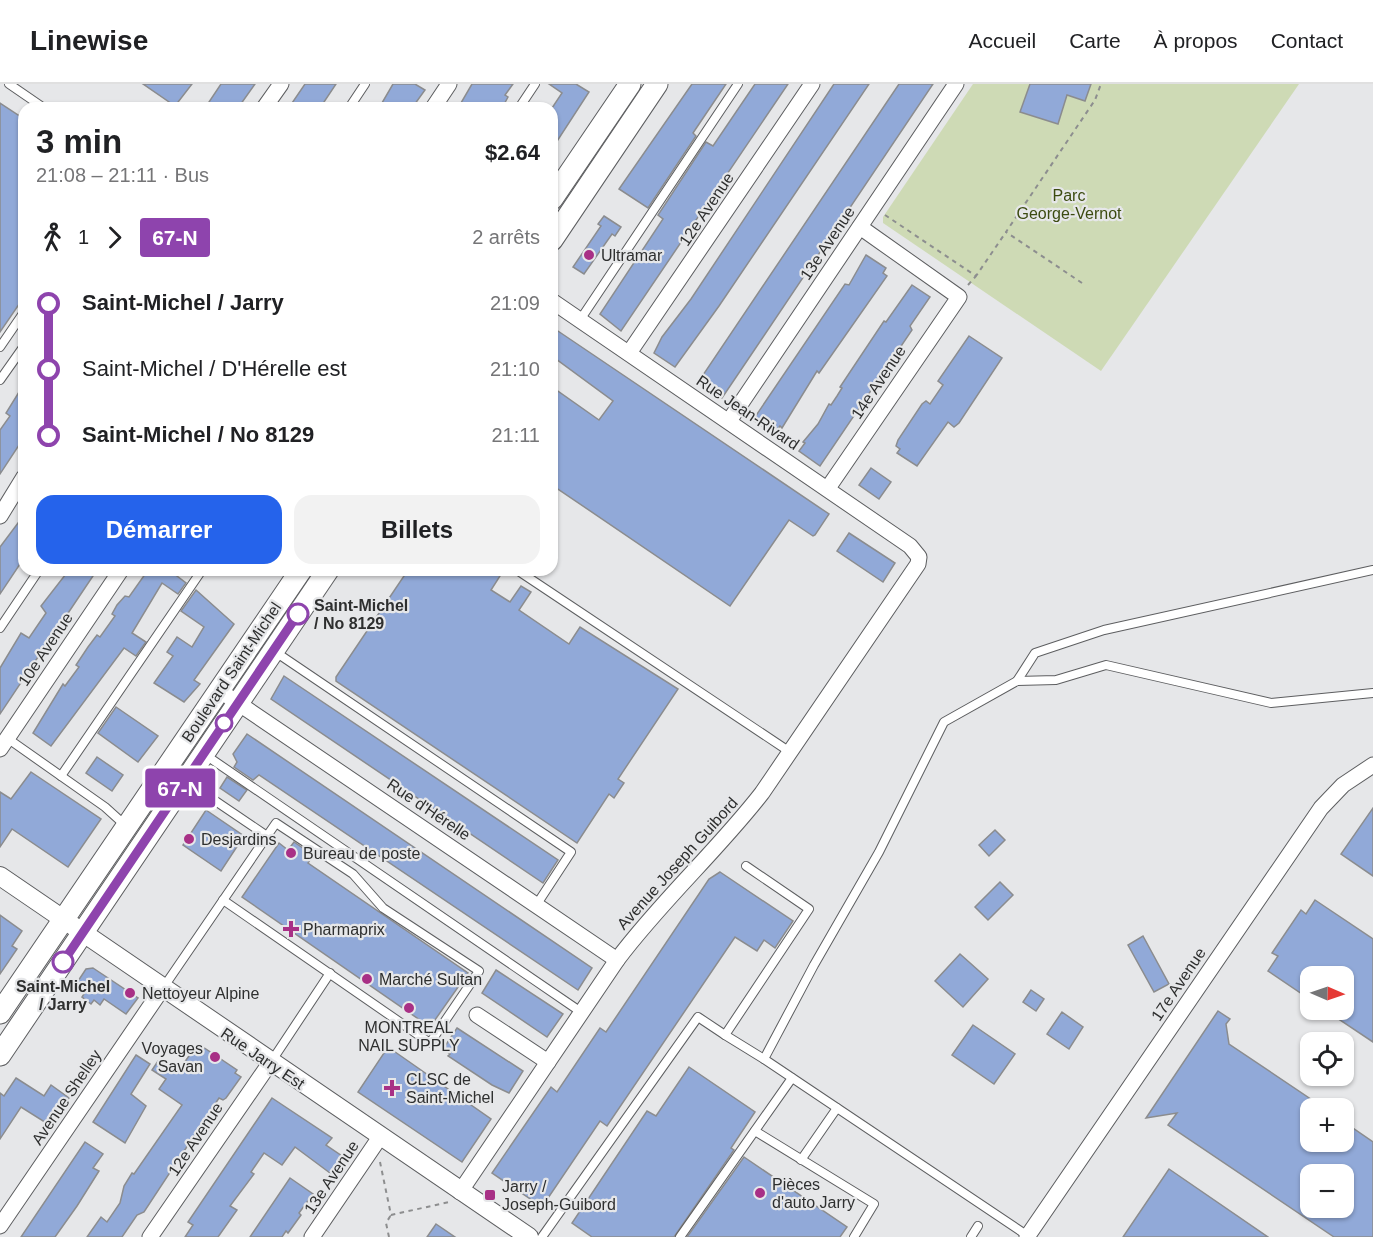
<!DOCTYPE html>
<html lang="fr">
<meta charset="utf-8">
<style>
:root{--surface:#fff;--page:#f2f2f2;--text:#202124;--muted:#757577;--line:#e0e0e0;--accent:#2563eb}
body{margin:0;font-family:Arial,sans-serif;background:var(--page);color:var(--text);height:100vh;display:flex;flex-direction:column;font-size:22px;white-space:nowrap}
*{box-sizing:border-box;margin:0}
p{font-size:20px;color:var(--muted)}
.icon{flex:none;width:33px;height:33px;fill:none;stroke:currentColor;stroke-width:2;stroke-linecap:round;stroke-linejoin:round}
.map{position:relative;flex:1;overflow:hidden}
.details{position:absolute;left:18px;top:18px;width:540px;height:474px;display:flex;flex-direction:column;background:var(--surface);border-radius:18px;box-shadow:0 2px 4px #0004}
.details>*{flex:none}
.badge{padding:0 12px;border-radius:4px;font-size:21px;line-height:39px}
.needle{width:39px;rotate:92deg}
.fabs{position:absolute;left:1300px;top:882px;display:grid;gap:12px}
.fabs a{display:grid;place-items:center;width:54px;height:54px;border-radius:12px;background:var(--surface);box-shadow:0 2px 4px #0004;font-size:30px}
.map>.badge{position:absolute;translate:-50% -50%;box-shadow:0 0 0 3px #fff}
.legs{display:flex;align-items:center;gap:9px;height:66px;padding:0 18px;font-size:20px}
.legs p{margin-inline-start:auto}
.summary{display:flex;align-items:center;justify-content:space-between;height:102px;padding:0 18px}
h1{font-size:33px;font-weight:700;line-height:45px}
.primary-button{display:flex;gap:12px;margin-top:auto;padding:12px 18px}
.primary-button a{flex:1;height:69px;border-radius:18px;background:var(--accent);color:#fff;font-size:24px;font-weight:700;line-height:69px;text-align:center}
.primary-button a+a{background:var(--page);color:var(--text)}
ul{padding:0 18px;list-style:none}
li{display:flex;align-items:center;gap:21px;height:66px;font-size:22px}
li i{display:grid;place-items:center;width:9px;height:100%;margin:0 8px;background:currentColor}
li i::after{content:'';width:15px;height:15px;margin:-8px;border:4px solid;border-radius:50%;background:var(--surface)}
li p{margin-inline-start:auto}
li:first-child i{background:linear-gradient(#0000 50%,currentColor 0)}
li:last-child i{background:linear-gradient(currentColor 50%,#0000 0)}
header{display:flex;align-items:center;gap:36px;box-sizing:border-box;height:84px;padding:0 30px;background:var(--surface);border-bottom:2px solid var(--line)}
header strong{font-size:28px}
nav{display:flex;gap:33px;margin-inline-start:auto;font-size:21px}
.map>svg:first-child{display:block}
.green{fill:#cedab5}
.building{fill:#91a9d8;stroke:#8b8c8e;stroke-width:1.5;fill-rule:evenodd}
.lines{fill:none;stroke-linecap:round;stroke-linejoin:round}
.service-casing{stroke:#5d5e60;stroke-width:10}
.minor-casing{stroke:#5d5e60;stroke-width:17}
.tertiary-casing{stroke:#5d5e60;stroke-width:20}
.secondary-casing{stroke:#5d5e60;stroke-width:23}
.path{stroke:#8d8e8f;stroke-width:2;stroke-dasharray:4.5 4.5;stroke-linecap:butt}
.service{stroke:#fff;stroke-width:8}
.minor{stroke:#fff;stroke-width:15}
.tertiary{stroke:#fff;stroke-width:18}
.secondary{stroke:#fff;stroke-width:21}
.line-1-casing{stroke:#fff;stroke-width:14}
.line-1{stroke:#8e44ad;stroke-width:9}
.poi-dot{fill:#a83086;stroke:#e6e7e9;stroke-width:2}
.stop-1-dot{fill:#fff;stroke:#8e44ad;stroke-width:3}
.labels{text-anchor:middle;stroke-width:4.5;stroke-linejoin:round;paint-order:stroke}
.park-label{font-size:16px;fill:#3c4b10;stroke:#e6e7e9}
.street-label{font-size:16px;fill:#2e2f2f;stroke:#e6e7e9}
.poi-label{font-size:16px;fill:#2e2f2f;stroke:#e6e7e9;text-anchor:start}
.stop-label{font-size:16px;font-weight:bold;fill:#2e2f2f;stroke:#e6e7e9;text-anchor:start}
</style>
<header>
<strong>Linewise</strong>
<nav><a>Accueil</a><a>Carte</a><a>À propos</a><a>Contact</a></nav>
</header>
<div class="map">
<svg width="1373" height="1153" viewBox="0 0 1373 1153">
<rect width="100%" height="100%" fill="#e6e7e9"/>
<path class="green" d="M973 0H1299L1101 287 883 139V133Z"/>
<g class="building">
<path d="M143 0H192L175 22Z"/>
<path d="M221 0H255L238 24H205Z"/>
<path d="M305 0H336L320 24H298L292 19Z"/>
<path d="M393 0H415L425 6 412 24H379Z"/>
<path d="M472 0H513L505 11 508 13 502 24H458Z"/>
<path d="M549 0H576L589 8 552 65V24L562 9Z"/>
<path d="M692 0H726L693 49 696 52 648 124 619 105Z"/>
<path d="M755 0H788L621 247 600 230 663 135 658 131 706 58 713 62Z"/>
<path d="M834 0H869L719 222 675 283 654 269 662 253 691 215Z"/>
<path d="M899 0H933L755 265 722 314H719L700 300 703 291Z"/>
<path d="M1030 0H1091L1085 17 1067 11 1058 40 1020 28Z"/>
<path d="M0 19 24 35V213L0 248Z"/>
<path d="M604 132 621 143 615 152 612 150 584 190 573 183 601 142 598 140Z"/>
<path d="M866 171 886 184 883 189 887 192 819 289 817 287 782 344 780 342 774 350 753 336 845 200 849 201Z"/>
<path d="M912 201 930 213 910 242 912 246 820 382 799 367 805 359 803 358 818 340 829 320 831 321 837 312 842 304 840 303 884 237 886 238Z"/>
<path d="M552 243 829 430 815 451 813 452 789 436 730 522 552 401V303L599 336 613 317 552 272Z"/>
<path d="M969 252 1002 274 959 339 954 343 948 338 917 382 897 369 900 365 896 362 898 356 922 320 926 317 930 320 943 301 938 297Z"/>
<path d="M24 300V364L19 361 0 390V346L10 332 6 329Z"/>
<path d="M871 384 891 398 879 415 859 401Z"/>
<path d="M24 431V474L0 510V463Z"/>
<path d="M849 449 895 479 883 498 837 467Z"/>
<path d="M69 486H97L50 556 52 557 40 575 38 573 0 630V584L21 549 29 554 46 529 41 522Z"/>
<path d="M148 486H169L186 499 178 510 162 499 132 549 146 558 136 572 124 564 51 662 33 649 63 600 65 602 79 583 76 581 88 563 97 551 100 553 115 532 112 530 117 521 125 512 129 513Z"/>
<path d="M408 486H491L500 492 491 506 510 518 521 502 531 508 519 526 569 560 580 543 678 605 618 695 624 699 614 714 609 710 577 759 336 597V593Z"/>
<path d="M196 506 234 540 194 596 200 600 184 618 154 599 173 572 167 568 177 553 192 563 204 543 181 527Z"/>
<path d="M284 592 558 776 543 799 271 615Z"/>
<path d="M116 623 158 652 138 678 98 649Z"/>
<path d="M247 650 592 884 578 906 259 691 253 696 234 683 237 678 233 670Z"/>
<path d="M97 673 123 691 112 707 86 689Z"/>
<path d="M31 688 101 735 68 783 12 745 0 763V708L11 715Z"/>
<path d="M227 693 247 706 239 717 220 704Z"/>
<path d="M1373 724V792L1341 770Z"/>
<path d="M206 726 244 752 221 787 183 761Z"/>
<path d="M995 746 1005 756 989 772 979 761Z"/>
<path d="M294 758 313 771 308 779 468 889 430 943 242 813 279 759 288 766Z"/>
<path d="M720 788 793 837 775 864 764 856 757 867 735 853 607 1042 600 1037 542 1123 492 1089 551 1003 557 1008 600 944 606 948 709 795Z"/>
<path d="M1000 798 1013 811 988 836 975 823Z"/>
<path d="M1315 816 1373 855V958L1325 926H1344V892H1311V916L1268 887 1278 872 1272 869 1301 826 1306 830Z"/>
<path d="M0 831 22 847 12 862 17 865 0 890Z"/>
<path d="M1143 852 1169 900 1154 908 1128 861Z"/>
<path d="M960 870 988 895 963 923 935 897Z"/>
<path d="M93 884 138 914 126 930 104 915 100 921 94 916 91 920 82 913 84 910 74 903 86 885Z"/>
<path d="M496 886 563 930 547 953 482 909Z"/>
<path d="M1031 906 1044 915 1036 927 1023 918Z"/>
<path d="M1218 927 1230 935 1226 940 1229 960 1324 1024H1311V1058H1344V1038L1373 1058V1153H1334L1168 1041 1177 1029 1146 1034ZM1311 1090H1344V1124H1311Z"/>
<path d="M1062 928 1083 943 1069 965 1047 950Z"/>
<path d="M973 941 1015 970 994 1000 952 971Z"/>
<path d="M457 944 523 987 509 1009 492 1001 448 972 450 970 443 965Z"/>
<path d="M200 961 237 986 235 989 241 993 226 1014 223 1016 219 1014 144 1128 137 1131 122 1153H87L101 1133 107 1138 120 1119 124 1102 132 1089 134 1090 182 1021 159 1005 166 995 152 986 158 977 177 989 196 962Z"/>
<path d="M388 963 491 1035 462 1078 358 1008Z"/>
<path d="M136 971 150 980 131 1010 146 1022 125 1059 93 1038Z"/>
<path d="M689 983 755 1028 731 1064 734 1066 674 1153H592L572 1139 647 1027 656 1032Z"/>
<path d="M16 994 44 1012 51 1001 69 1014 51 1042 21 1023 0 1055V1009L4 1012Z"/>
<path d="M272 1014 332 1054 326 1061 345 1074 334 1092 295 1063 282 1081 264 1069 251 1088 254 1090 230 1122 237 1126 218 1153H185L193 1141 188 1138Z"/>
<path d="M85 1058 103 1070 93 1084 99 1087 77 1122 55 1153H21Z"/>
<path d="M744 1073 847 1143 840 1153H687Z"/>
<path d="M1169 1085 1268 1153H1123Z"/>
<path d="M290 1094 313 1110 299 1129 301 1131 288 1149 286 1147 282 1153H250Z"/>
<path d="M436 1140 455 1153H427Z"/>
</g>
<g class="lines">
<defs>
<g id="service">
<path d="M9 0 44 24"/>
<path d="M349 24 365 0"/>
<path d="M519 24 535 0"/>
<path d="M580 236 738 0"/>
<path d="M0 263 24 228"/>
<path d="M0 296 24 262"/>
<path d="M517 486 790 668"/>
<path d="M0 544 39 486"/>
<path d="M274 567 571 768 537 820"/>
<path d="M1017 597 1035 569 1104 546 1373 486"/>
<path d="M7 654 105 723 126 742"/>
<path d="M204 670 581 928"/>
<path d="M61 692 202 486"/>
<path d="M223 816 430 959 479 887 383 824 353 790 276 739 267 752"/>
<path d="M163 904 267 752 186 697"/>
<path d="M725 951 764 975"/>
<path d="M271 978 330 889"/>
<path d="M755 1047 874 1120 854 1153"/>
<path d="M801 1076 837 1024"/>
<path d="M1028 1152 764 975 814 881 879 768 944 638 1017 597 1056 596 1106 581 1271 619 1373 609"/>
<path d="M542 1153 698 933 725 951 809 825 746 782"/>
<path d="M680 1153 792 994"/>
<path d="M971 1153 978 1142"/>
</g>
<g id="minor">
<path d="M264 24 281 0"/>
<path d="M433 24 449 0"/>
<path d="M629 269 812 0"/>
<path d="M729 337 956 0"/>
<path d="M828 404 959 213 860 143"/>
<path d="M0 432 24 393"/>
<path d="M229 613 617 876"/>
<path d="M0 665 121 486"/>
<path d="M477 931 548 978"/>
<path d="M460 1108 617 876C661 817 717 767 762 709L918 480 919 473 910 462 552 217"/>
<path d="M0 1142 162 905"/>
<path d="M150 1153 270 979"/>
<path d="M312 1153 380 1053"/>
<path d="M1027 1153 1321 724 1343 701 1373 681"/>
</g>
<path id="tertiary" d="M0 792 529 1153"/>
<g id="secondary">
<path d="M552 115 630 0"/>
<path d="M552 156 657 0"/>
<path d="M0 929 301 486"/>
<path d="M0 971 328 486"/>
</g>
</defs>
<use href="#service" class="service-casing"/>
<use href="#minor" class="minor-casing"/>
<use href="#tertiary" class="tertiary-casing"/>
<use href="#secondary" class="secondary-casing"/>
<g class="path">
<path d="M885 131 976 192 1006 148"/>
<path d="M1082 199 1006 148 1095 16 1101 0"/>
<path d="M968 201 976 192"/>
<path d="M380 1078 391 1131 449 1118"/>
<path d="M389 1153 386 1139 391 1131"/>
</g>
<use href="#service" class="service"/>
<use href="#minor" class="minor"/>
<use href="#tertiary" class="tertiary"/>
<use href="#secondary" class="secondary"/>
</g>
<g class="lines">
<defs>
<path id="line-1" d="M63 878 298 530"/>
</defs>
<use href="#line-1" class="line-1-casing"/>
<use href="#line-1" class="line-1"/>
</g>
<g class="poi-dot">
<circle cx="589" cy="171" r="6"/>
<circle cx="189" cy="755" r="6"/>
<circle cx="291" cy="769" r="6"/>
<path d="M288 836h6v6h6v6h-6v6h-6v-6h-6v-6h6z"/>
<circle cx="367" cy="895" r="6"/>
<circle cx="130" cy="909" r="6"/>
<circle cx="409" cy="924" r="6"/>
<circle cx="215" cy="973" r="6"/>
<path d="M389 995h6v6h6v6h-6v6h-6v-6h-6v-6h6z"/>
<circle cx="760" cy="1109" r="6"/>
<rect x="484" y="1105" width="12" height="12" rx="3"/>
</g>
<g class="stop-1-dot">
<circle cx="298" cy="530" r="10"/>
<circle cx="224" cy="639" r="8"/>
<circle cx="63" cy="878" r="10"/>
</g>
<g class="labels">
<g class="park-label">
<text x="1069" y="117">Parc<tspan x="1069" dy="18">George-Vernot</tspan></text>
</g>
<g class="street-label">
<text transform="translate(706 125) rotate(-56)" y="6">12e Avenue</text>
<text transform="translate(827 159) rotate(-56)" y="6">13e Avenue</text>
<text transform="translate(878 298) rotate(-56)" y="6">14e Avenue</text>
<text transform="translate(748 328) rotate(34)" y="6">Rue Jean-Rivard</text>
<text transform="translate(45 565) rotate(-56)" y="6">10e Avenue</text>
<text transform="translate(231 588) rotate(-56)" y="6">Boulevard Saint-Michel</text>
<text transform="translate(429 725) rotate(34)" y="6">Rue d'Hérelle</text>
<text transform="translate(677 779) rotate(-48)" y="6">Avenue Joseph Guibord</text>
<text transform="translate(1178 900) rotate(-56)" y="6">17e Avenue</text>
<text transform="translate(263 974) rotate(34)" y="6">Rue Jarry Est</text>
<text transform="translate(66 1013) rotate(-56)" y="6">Avenue Shelley</text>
<text transform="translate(195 1055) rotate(-56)" y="6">12e Avenue</text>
<text transform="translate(331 1093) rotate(-56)" y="6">13e Avenue</text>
</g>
<g class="poi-label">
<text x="601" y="177">Ultramar</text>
<text x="201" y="761">Desjardins</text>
<text x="303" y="775">Bureau de poste</text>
<text x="303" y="851">Pharmaprix</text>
<text x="379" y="901">Marché Sultan</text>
<text x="142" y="915">Nettoyeur Alpine</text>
<text x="409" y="949" text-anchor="middle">MONTREAL<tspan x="409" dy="18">NAIL SUPPLY</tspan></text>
<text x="203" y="970" text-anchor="end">Voyages<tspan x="203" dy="18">Savan</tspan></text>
<text x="406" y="1001">CLSC de<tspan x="406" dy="18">Saint-Michel</tspan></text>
<text x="772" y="1106">Pièces<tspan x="772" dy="18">d'auto Jarry</tspan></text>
<text x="502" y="1108">Jarry /<tspan x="502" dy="18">Joseph-Guibord</tspan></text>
</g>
<g class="stop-label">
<text x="314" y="527">Saint-Michel<tspan x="314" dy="18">/ No 8129</tspan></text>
<text x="63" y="908" text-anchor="middle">Saint-Michel<tspan x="63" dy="18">/ Jarry</tspan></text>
</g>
</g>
</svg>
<div class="fabs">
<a><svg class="needle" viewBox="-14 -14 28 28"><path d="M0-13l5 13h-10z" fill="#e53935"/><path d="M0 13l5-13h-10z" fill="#757577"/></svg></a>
<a><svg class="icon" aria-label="locate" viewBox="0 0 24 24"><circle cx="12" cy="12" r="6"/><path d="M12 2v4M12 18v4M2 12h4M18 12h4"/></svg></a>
<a>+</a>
<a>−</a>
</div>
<b class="badge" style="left:180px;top:704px;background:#8e44ad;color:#fff">67-N</b>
<section class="details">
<div class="summary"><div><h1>3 min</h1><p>21:08 – 21:11 · Bus</p></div><b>$2.64</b></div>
<div class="legs"><svg class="icon" aria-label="walk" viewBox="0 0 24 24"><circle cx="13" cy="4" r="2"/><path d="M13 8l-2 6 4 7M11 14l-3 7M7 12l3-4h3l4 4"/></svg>1<svg class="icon" aria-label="forward" viewBox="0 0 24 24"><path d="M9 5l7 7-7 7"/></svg><b class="badge" style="background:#8e44ad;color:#fff">67-N</b><p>2 arrêts</p></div>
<ul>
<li><i style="color:#8e44ad"></i><b>Saint-Michel / Jarry</b><p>21:09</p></li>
<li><i style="color:#8e44ad"></i><span>Saint-Michel / D'Hérelle est</span><p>21:10</p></li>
<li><i style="color:#8e44ad"></i><b>Saint-Michel / No 8129</b><p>21:11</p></li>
</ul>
<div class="primary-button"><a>Démarrer</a><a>Billets</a></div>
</section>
</div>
